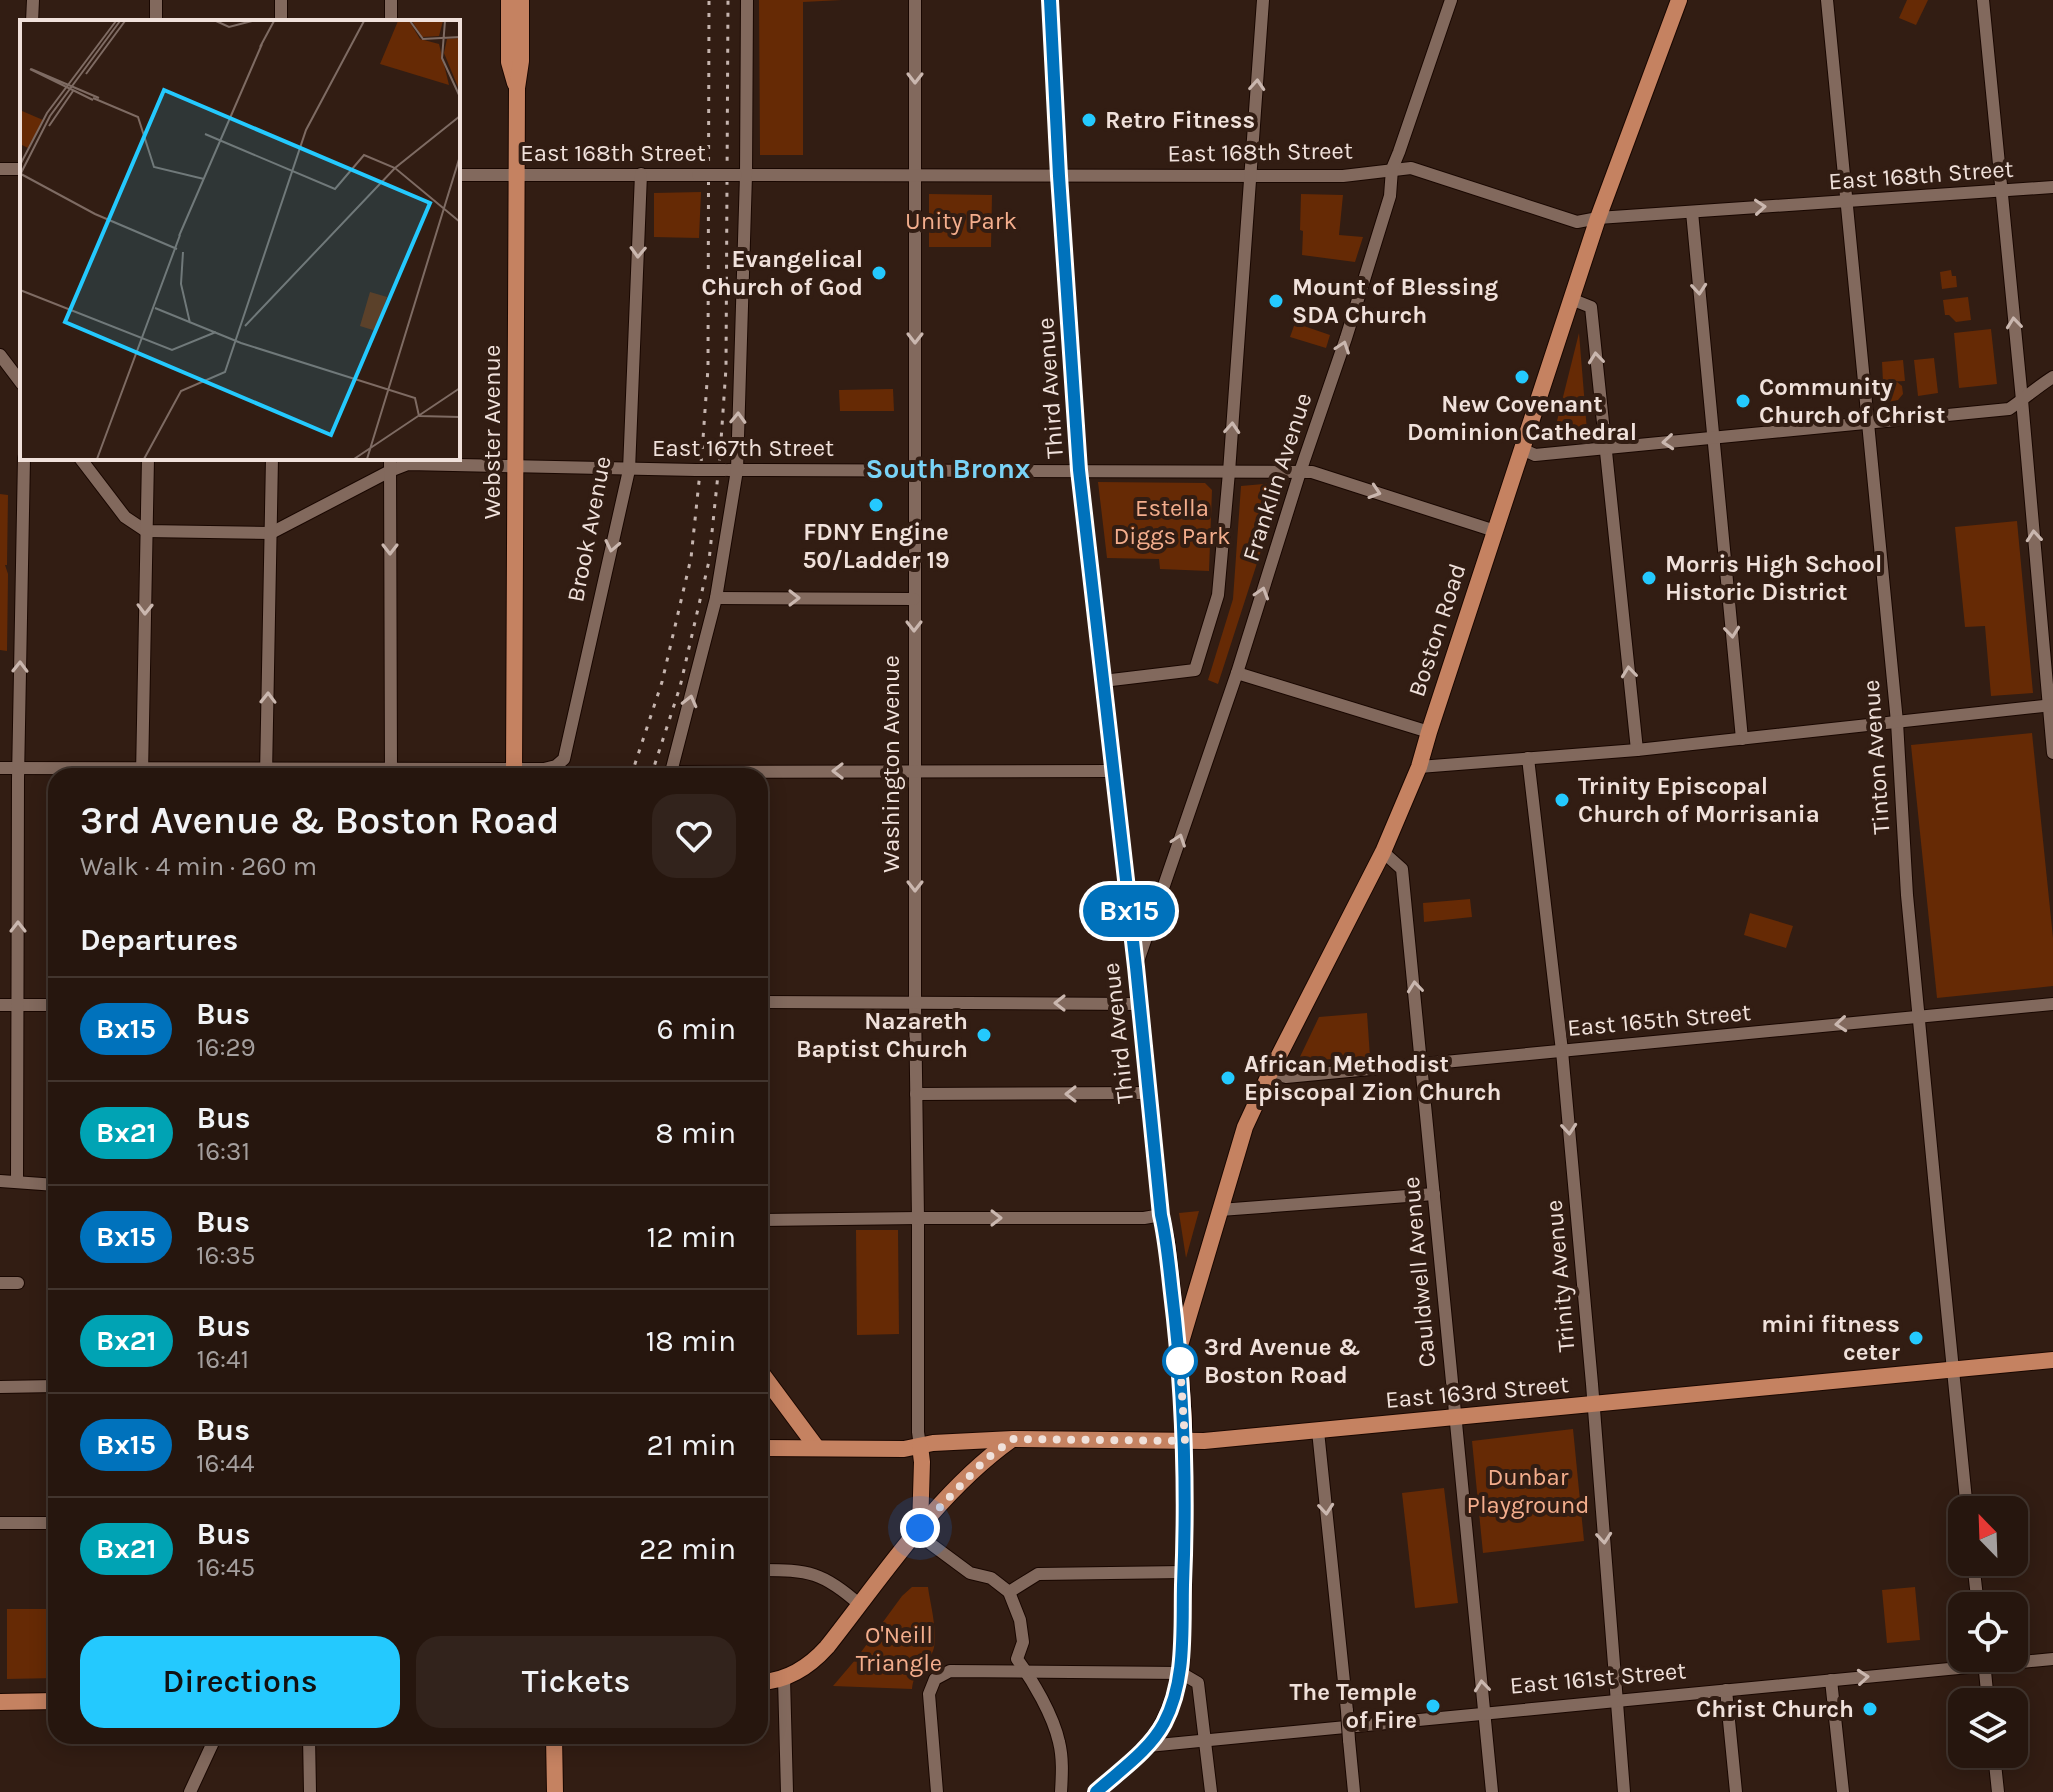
<!DOCTYPE html>
<meta charset="utf-8">
<style>
:root{--surface:#26160e;--page:#32231c;--text:#f1f3f6;--muted:#a49f9e;--line:#42352e;--accent:#24c9fe}
body{margin:0;font-family:Karla,sans-serif;background:var(--page);color:var(--text);height:100vh;display:flex;flex-direction:column;font-size:30px;white-space:nowrap}
*{box-sizing:border-box;margin:0}
p{font-size:26px;color:var(--muted)}
.icon{flex:none;width:44px;height:44px;fill:none;stroke:currentColor;stroke-width:2;stroke-linecap:round;stroke-linejoin:round}
.map{position:relative;flex:1;overflow:hidden}
.drawer{position:absolute;left:48px;top:768px;width:720px;height:976px;display:flex;flex-direction:column;background:var(--surface);border-radius:24px;box-shadow:0 4px 20px #0003,0 0 0 2px var(--line)}
.drawer>*{flex:none}
.badge{padding:0 16px;border-radius:26px;font-size:28px;line-height:52px}
.needle{width:52px;rotate:337deg}
.fabs{position:absolute;left:1948px;top:1496px;display:grid;gap:16px}
.fabs a{display:grid;place-items:center;width:80px;height:80px;border-radius:16px;background:var(--surface);box-shadow:0 4px 20px #0003,0 0 0 2px var(--line);font-size:40px}
.you{position:absolute;width:40px;height:40px;margin:-20px;border:6px solid #fff;border-radius:50%;background:#1a73e8;box-shadow:0 0 0 12px #1a73e833}
.map>.badge{position:absolute;translate:-50% -50%;box-shadow:0 0 0 4px #fff}
h2{padding:0 32px;font-size:30px;line-height:72px}
.round{display:grid;place-items:center;flex:none;width:84px;height:84px;border-radius:24px;background:var(--page)}
.head{display:flex;align-items:center;justify-content:space-between;height:136px;padding:0 32px}
h1{font-size:38px;font-weight:600;line-height:60px}
.action{display:flex;gap:16px;margin-top:auto;padding:16px 32px}
.action a{flex:1;height:92px;border-radius:24px;background:var(--accent);color:#111;font-size:32px;font-weight:600;line-height:92px;text-align:center}
.action a+a{background:var(--page);color:var(--text)}
ul{padding:0;list-style:none}
li{display:flex;align-items:center;gap:24px;height:104px;padding:0 32px;border-top:2px solid var(--line)}
li div{flex:1}
li b{display:block;font-size:30px}
li em{font-style:normal}
li .badge{min-width:88px;font-weight:700;text-align:center}
.map>svg:first-child{display:block}
.green{fill:#662a05}
.lines{fill:none;stroke-linecap:round;stroke-linejoin:round}
.minor-casing{stroke:#190701;stroke-width:14}
.major-casing{stroke:#190701;stroke-width:18}
.minor{stroke:#82695d;stroke-width:12}
.major{stroke:#c58261;stroke-width:16}
.rail{stroke:#c5b4ae;stroke-width:3;stroke-dasharray:4 8;stroke-linecap:butt}
.minor-bridge-casing{stroke:#190701;stroke-width:14;stroke-linecap:butt}
.minor-bridge{stroke:#82695d;stroke-width:12}
.oneway{stroke:#cab7af}
.line-casing{stroke:#fff;stroke-width:18}
.line{stroke:#0072bc;stroke-width:12}
.walk{stroke:#f0e1db;stroke-width:8;stroke-dasharray:0 14.4}
.poi-dot{fill:#24c9fe;stroke:#321d13;stroke-width:3}
.stop-dot{fill:#fff;stroke:#0072bc;stroke-width:4}
.labels{text-anchor:middle;stroke-width:8;stroke-linejoin:round;paint-order:stroke}
.poi-label{font-size:24px;font-weight:bold;fill:#f0e1db;stroke:#321d13;text-anchor:start}
.street-label{font-size:24px;fill:#f0e1db;stroke:#321d13}
.park-label{font-size:24px;fill:#f4ae8d;stroke:#321d13}
.stop-label{font-size:24px;font-weight:bold;fill:#f0e1db;stroke:#321d13;text-anchor:start}
.quarter-label{font-size:28px;font-weight:bold;fill:#79d3f7;stroke:#321d13}
.inset-road{fill:none;stroke:#7e6b63;stroke-width:2}
.view{fill:#24c9fe;fill-opacity:0.15;stroke:#24c9fe;stroke-width:4}
.inset-edge{fill:none;stroke:#f0e1db;stroke-width:4}
</style>
<div class="map">
<svg width="2053" height="1792" viewBox="0 0 2053 1792">
<rect width="100%" height="100%" fill="#321d13"/>
<g class="green">
<path d="M759 0H842L803 2V155H760Z"/>
<path d="M1907 0H1928L1916 25 1899 18Z"/>
<path d="M701 192 699 238 654 237V193Z"/>
<path d="M929 194 992 195 991 247H929Z"/>
<path d="M1301 194 1343 195 1339 235 1363 237 1355 262 1302 255 1303 231 1300 230Z"/>
<path d="M1951 270 1952 276H1956L1957 287 1942 289 1940 272Z"/>
<path d="M1968 297 1971 320 1956 322 1949 315H1945L1943 300Z"/>
<path d="M1295 323 1330 335 1326 348 1290 337Z"/>
<path d="M1991 329 1997 384 1959 388 1954 333Z"/>
<path d="M1579 333 1587 431 1554 433Z"/>
<path d="M1934 358 1938 393 1918 396 1914 360Z"/>
<path d="M1903 360 1905 381 1883 382 1882 362Z"/>
<path d="M1897 382 1902 386 1903 394 1898 400 1888 402 1883 397H1879L1878 384Z"/>
<path d="M893 389 894 411H840L839 390Z"/>
<path d="M1098 482 1205 483 1212 490 1209 571 1160 569 1159 559 1107 558Z"/>
<path d="M1276 483 1281 489 1218 684 1208 680 1233 599 1241 486Z"/>
<path d="M0 494 8 495 7 565H5L8 574 7 651 0 650Z"/>
<path d="M2017 521 2033 693 1991 696 1985 626 1965 627 1955 527Z"/>
<path d="M2032 733 2053 938V986L1937 998 1911 745Z"/>
<path d="M1470 899 1472 917 1424 922 1423 903Z"/>
<path d="M1750 913 1793 926 1786 948 1744 935Z"/>
<path d="M1367 1013 1370 1057 1298 1061 1319 1017Z"/>
<path d="M1199 1211 1186 1258 1179 1213Z"/>
<path d="M856 1230H898L899 1334 857 1335Z"/>
<path d="M1573 1429 1584 1541 1483 1553 1472 1441Z"/>
<path d="M1444 1488 1458 1603 1415 1608 1402 1493Z"/>
<path d="M912 1587H928C930 1603 939 1636 933 1651 926 1667 914 1669 912 1689L833 1686 856 1659 902 1596Z"/>
<path d="M1915 1587 1920 1640 1887 1643 1882 1590Z"/>
<path d="M7 1609H56V1678L7 1679Z"/>
</g>
<g class="lines">
<defs>
<g id="minor">
<path d="M915 0V1002L918 1218V1432L920 1446"/>
<path d="M1827 0 1897 722 1907 895 1939 1230 1967 1510"/>
<path d="M1983 0 2022 400 2053 753"/>
<path d="M32 22 33 0"/>
<path d="M156 22V0"/>
<path d="M281 22V0"/>
<path d="M391 22V0"/>
<path d="M0 169H22"/>
<path d="M458 175H698"/>
<path d="M736 175 1343 176 1411 168 1577 222 1598 218 2053 187"/>
<path d="M1692 212 1742 739"/>
<path d="M1571 299 1591 307 1637 750"/>
<path d="M0 355 22 384"/>
<path d="M1522 449 1535 455 2009 409C2024 399 2037 387 2053 377"/>
<path d="M80 458 125 517 146 531 271 533 390 471 408 464 696 470"/>
<path d="M390 458 391 776"/>
<path d="M728 470 1312 472 1495 531"/>
<path d="M716 598 914 599"/>
<path d="M1237 673 1429 732"/>
<path d="M1103 681 1195 670 1218 595 1229 472 1263 0"/>
<path d="M1528 758 1562 1051 1592 1384 1624 1792"/>
<path d="M1419 767 1637 750 2053 705"/>
<path d="M0 768 544 769 556 766 564 759 629 470 641 174"/>
<path d="M671 772 1113 771"/>
<path d="M142 775 148 458"/>
<path d="M266 775 272 458"/>
<path d="M670 776 716 598 737 470 746 175 747 0"/>
<path d="M1383 852 1402 869 1492 1792"/>
<path d="M1137 964 1237 673 1300 472 1346 338 1390 196 1392 169 1399 152 1451 0"/>
<path d="M760 1002 1138 1004"/>
<path d="M0 1005H56"/>
<path d="M1270 1073 1286 1077 2053 1004"/>
<path d="M916 1094 1149 1093"/>
<path d="M0 1181 56 1185"/>
<path d="M17 1182 18 779 24 458"/>
<path d="M1220 1210 1434 1194"/>
<path d="M760 1220 918 1218H1144L1161 1215"/>
<path d="M0 1283H18"/>
<path d="M0 1387 56 1386"/>
<path d="M1318 1431 1347 1711"/>
<path d="M0 1523H56"/>
<path d="M916 1533 970 1573 991 1578 1009 1592 1020 1620 1023 1642 1017 1659C1033 1681 1053 1715 1059 1742 1063 1758 1062 1775 1061 1792"/>
<path d="M1973 1562 1978 1606"/>
<path d="M760 1570C809 1570 823 1572 860 1605"/>
<path d="M1009 1592 1038 1574 1184 1572"/>
<path d="M1984 1661 1988 1702"/>
<path d="M784 1678 787 1792"/>
<path d="M1831 1680 1843 1792"/>
<path d="M1726 1690 1736 1792"/>
<path d="M309 1736 310 1792"/>
<path d="M1349 1740 1354 1792"/>
<path d="M1148 1746 2053 1659"/>
<path d="M1994 1754 1998 1792"/>
<path d="M190 1792 216 1736"/>
<path d="M937 1792 929 1694 935 1679 950 1671 1181 1673 1198 1683 1211 1792"/>
</g>
<g id="major">
<path d="M509 0V62L515 83"/>
<path d="M1050 0 1059 176 1079 470 1136 967 1161 1215 1167 1243 1179 1348 1184 1421V1572L1181 1673C1174 1699 1166 1726 1147 1746 1132 1763 1113 1777 1096 1792"/>
<path d="M514 776 517 88 521 61V0"/>
<path d="M1181 1342 1245 1127 1270 1073 1383 852 1419 767 1429 732 1598 218 1679 0"/>
<path d="M760 1371 817 1448"/>
<path d="M760 1448 904 1449 933 1443 1013 1439 1204 1441 2053 1360"/>
<path d="M920 1528 922 1462 920 1446"/>
<path d="M760 1682C788 1681 809 1667 827 1647 883 1576 937 1493 1011 1440"/>
<path d="M0 1702 56 1701"/>
<path d="M554 1736 555 1792"/>
</g>
</defs>
<use href="#minor" class="minor-casing"/>
<use href="#major" class="major-casing"/>
<use href="#minor" class="minor"/>
<use href="#major" class="major"/>
<g class="rail">
<path d="M631 776 662 682 691 558 702 453 708 368 709 0"/>
<path d="M651 776 680 687 709 561 720 455 726 368 728 0"/>
</g>
<defs>
<g id="minor-bridge">
<path d="M698 175H736"/>
<path d="M696 470H725"/>
<path d="M1347 1711 1349 1740"/>
</g>
</defs>
<use href="#minor-bridge" class="minor-bridge-casing"/>
<use href="#minor-bridge" class="minor-bridge"/>
</g>
<defs><path id="oneway-chevron" d="M-2-3.5L2.5 0L-2 3.5" fill="none" stroke-width="1.6" stroke-linecap="round" stroke-linejoin="round" transform="scale(2)"/></defs>
<g class="oneway">
<use href="#oneway-chevron" transform="translate(915 78) rotate(90)"/>
<use href="#oneway-chevron" transform="translate(1257 85) rotate(-86)"/>
<use href="#oneway-chevron" transform="translate(1760 207) rotate(-4)"/>
<use href="#oneway-chevron" transform="translate(638 252) rotate(92)"/>
<use href="#oneway-chevron" transform="translate(1699 289) rotate(85)"/>
<use href="#oneway-chevron" transform="translate(2014 323) rotate(-96)"/>
<use href="#oneway-chevron" transform="translate(915 338) rotate(90)"/>
<use href="#oneway-chevron" transform="translate(1343 347) rotate(-71)"/>
<use href="#oneway-chevron" transform="translate(1596 358) rotate(-96)"/>
<use href="#oneway-chevron" transform="translate(738 418) rotate(-88)"/>
<use href="#oneway-chevron" transform="translate(1232 428) rotate(-86)"/>
<use href="#oneway-chevron" transform="translate(1668 442) rotate(175)"/>
<use href="#oneway-chevron" transform="translate(1375 492) rotate(18)"/>
<use href="#oneway-chevron" transform="translate(2034 536) rotate(-95)"/>
<use href="#oneway-chevron" transform="translate(612 546) rotate(102)"/>
<use href="#oneway-chevron" transform="translate(390 549) rotate(90)"/>
<use href="#oneway-chevron" transform="translate(1262 593) rotate(-73)"/>
<use href="#oneway-chevron" transform="translate(794 598)"/>
<use href="#oneway-chevron" transform="translate(145 609) rotate(91)"/>
<use href="#oneway-chevron" transform="translate(914 626) rotate(90)"/>
<use href="#oneway-chevron" transform="translate(1732 632) rotate(84)"/>
<use href="#oneway-chevron" transform="translate(20 667) rotate(-89)"/>
<use href="#oneway-chevron" transform="translate(1629 672) rotate(-96)"/>
<use href="#oneway-chevron" transform="translate(268 698) rotate(-89)"/>
<use href="#oneway-chevron" transform="translate(690 701) rotate(-76)"/>
<use href="#oneway-chevron" transform="translate(838 771) rotate(180)"/>
<use href="#oneway-chevron" transform="translate(1179 840) rotate(-71)"/>
<use href="#oneway-chevron" transform="translate(915 886) rotate(90)"/>
<use href="#oneway-chevron" transform="translate(18 927) rotate(-90)"/>
<use href="#oneway-chevron" transform="translate(1415 987) rotate(-96)"/>
<use href="#oneway-chevron" transform="translate(1060 1003) rotate(-180)"/>
<use href="#oneway-chevron" transform="translate(1841 1024) rotate(175)"/>
<use href="#oneway-chevron" transform="translate(1071 1094) rotate(180)"/>
<use href="#oneway-chevron" transform="translate(1569 1129) rotate(85)"/>
<use href="#oneway-chevron" transform="translate(996 1218)"/>
<use href="#oneway-chevron" transform="translate(1326 1509) rotate(85)"/>
<use href="#oneway-chevron" transform="translate(1604 1538) rotate(85)"/>
<use href="#oneway-chevron" transform="translate(1863 1677) rotate(-5)"/>
<use href="#oneway-chevron" transform="translate(1482 1686) rotate(-96)"/>
</g>
<g class="lines">
<defs>
<path id="line" d="M1050 0 1059 176 1079 470 1136 967 1161 1215C1167 1241 1169 1267 1172 1293 1184 1390 1187 1488 1183 1585 1182 1632 1186 1681 1164 1723 1149 1751 1119 1771 1096 1792"/>
</defs>
<use href="#line" class="line-casing"/>
<use href="#line" class="line"/>
<path class="walk" d="M920 1528 985 1460 1013 1439 1185 1441 1179 1348 1180 1361"/>
</g>
<g class="poi-dot">
<circle cx="1089" cy="120" r="8"/>
<circle cx="879" cy="273" r="8"/>
<circle cx="1276" cy="301" r="8"/>
<circle cx="1522" cy="377" r="8"/>
<circle cx="1743" cy="401" r="8"/>
<circle cx="876" cy="505" r="8"/>
<circle cx="1649" cy="578" r="8"/>
<circle cx="1562" cy="800" r="8"/>
<circle cx="984" cy="1035" r="8"/>
<circle cx="1228" cy="1078" r="8"/>
<circle cx="1916" cy="1338" r="8"/>
<circle cx="1433" cy="1706" r="8"/>
<circle cx="1870" cy="1709" r="8"/>
</g>
<circle class="stop-dot" cx="1180" cy="1361" r="16"/>
<g class="labels">
<g class="poi-label">
<text x="1105" y="128">Retro Fitness</text>
<text x="863" y="267" text-anchor="end">Evangelical<tspan x="863" dy="28">Church of God</tspan></text>
<text x="1292" y="295">Mount of Blessing<tspan x="1292" dy="28">SDA Church</tspan></text>
<text x="1759" y="395">Community<tspan x="1759" dy="28">Church of Christ</tspan></text>
<text x="1522" y="412" text-anchor="middle">New Covenant<tspan x="1522" dy="28">Dominion Cathedral</tspan></text>
<text x="876" y="540" text-anchor="middle">FDNY Engine<tspan x="876" dy="28">50/Ladder 19</tspan></text>
<text x="1665" y="572">Morris High School<tspan x="1665" dy="28">Historic District</tspan></text>
<text x="1578" y="794">Trinity Episcopal<tspan x="1578" dy="28">Church of Morrisania</tspan></text>
<text x="968" y="1029" text-anchor="end">Nazareth<tspan x="968" dy="28">Baptist Church</tspan></text>
<text x="1244" y="1072">African Methodist<tspan x="1244" dy="28">Episcopal Zion Church</tspan></text>
<text x="1900" y="1332" text-anchor="end">mini fitness<tspan x="1900" dy="28">ceter</tspan></text>
<text x="1417" y="1700" text-anchor="end">The Temple<tspan x="1417" dy="28">of Fire</tspan></text>
<text x="1854" y="1717" text-anchor="end">Christ Church</text>
</g>
<g class="street-label">
<text transform="translate(1260 152) rotate(-1)" y="8">East 168th Street</text>
<text x="613" y="161">East 168th Street</text>
<text transform="translate(1921 175) rotate(-4)" y="8">East 168th Street</text>
<text transform="translate(1050 388) rotate(-94)" y="8">Third Avenue</text>
<text transform="translate(492 432) rotate(-90)" y="8">Webster Avenue</text>
<text x="743" y="456">East 167th Street</text>
<text transform="translate(1277 477) rotate(-72)" y="8">Franklin Avenue</text>
<text transform="translate(589 529) rotate(-79)" y="8">Brook Avenue</text>
<text transform="translate(1437 630) rotate(-72)" y="8">Boston Road</text>
<text transform="translate(1876 757) rotate(-94)" y="8">Tinton Avenue</text>
<text transform="translate(891 764) rotate(-90)" y="8">Washington Avenue</text>
<text transform="translate(1659 1020) rotate(-5)" y="8">East 165th Street</text>
<text transform="translate(1118 1033) rotate(-96)" y="8">Third Avenue</text>
<text transform="translate(1419 1272) rotate(-95)" y="8">Cauldwell Avenue</text>
<text transform="translate(1560 1276) rotate(-95)" y="8">Trinity Avenue</text>
<text transform="translate(1477 1392) rotate(-5)" y="8">East 163rd Street</text>
<text transform="translate(1598 1678) rotate(-5)" y="8">East 161st Street</text>
</g>
<g class="park-label">
<text x="961" y="229">Unity Park</text>
<text x="1172" y="516">Estella<tspan x="1172" dy="28">Diggs Park</tspan></text>
<text x="1528" y="1485">Dunbar<tspan x="1528" dy="28">Playground</tspan></text>
<text x="899" y="1643">O'Neill<tspan x="899" dy="28">Triangle</tspan></text>
</g>
<g class="stop-label">
<text x="1204" y="1355">3rd Avenue &amp;<tspan x="1204" dy="28">Boston Road</tspan></text>
</g>
<g class="quarter-label">
<text x="948" y="478">South Bronx</text>
</g>
</g>
<g transform="translate(20 20)">
<rect width="440" height="440" fill="#321d13"/>
<path d="M378 1H389L400 19 419 24 429 65 360 44ZM392 1H423L419 16 402 17ZM440 18V66L438 67 424 33 427 19ZM2 91 23 100 8 128 0 124ZM350 272 367 277 356 311 340 306Z" fill="#662a05"/>
<path class="inset-road" d="M196 1 209 7 232 1M390 1 403 19 440 17M425 1 422 38 440 77M240 27 254 1M10 49 73 80M11 49 79 78M66 54 105 1M73 78 118 97 134 147 184 159M29 106 53 71M185 114 315 169 344 135 375 148 440 202M0 145 27 93 96 1M1 154 75 194 157 229M0 155 30 96 100 1M159 216 242 24M163 232 161 264 170 303M0 270 152 330 196 312M135 288 221 323 395 378 399 396M225 306 375 148 440 96M399 396 440 397M77 439 160 215M124 439 161 371 205 352 286 110 344 1M334 439 440 368M347 439 440 136"/>
<path class="view" d="M144 70 410 183 311 415 45 302Z"/>
<rect width="440" height="440" class="inset-edge"/>
</g>
</svg>
<div class="fabs">
<a><svg class="needle" viewBox="-14 -14 28 28"><path d="M0-13l5 13h-10z" fill="#e53935"/><path d="M0 13l5-13h-10z" fill="#a49f9e"/></svg></a>
<a><svg class="icon" aria-label="locate" viewBox="0 0 24 24"><circle cx="12" cy="12" r="6"/><path d="M12 2v4M12 18v4M2 12h4M18 12h4"/></svg></a>
<a><svg class="icon" aria-label="layers" viewBox="0 0 24 24"><path d="M12 4l9 5-9 5-9-5zM3 14l9 5 9-5"/></svg></a>
</div>
<div class="you" style="left:920px;top:1528px"></div>
<b class="badge" style="left:1129px;top:911px;background:#0072bc;color:#fff">Bx15</b>
<section class="drawer">
<div class="head"><div><h1>3rd Avenue &amp; Boston Road</h1><p>Walk · 4 min · 260 m</p></div><a class="round"><svg class="icon" aria-label="heart" viewBox="0 0 24 24"><path d="M12 20l-8-8c-3-5 5-10 8-4 3-6 11-1 8 4z"/></svg></a></div>
<h2>Departures</h2>
<ul>
<li><span class="badge" style="background:#0072bc;color:#fff">Bx15</span><div><b>Bus</b><p>16:29</p></div><em>6 min</em></li>
<li><span class="badge" style="background:#00a3b4;color:#fff">Bx21</span><div><b>Bus</b><p>16:31</p></div><em>8 min</em></li>
<li><span class="badge" style="background:#0072bc;color:#fff">Bx15</span><div><b>Bus</b><p>16:35</p></div><em>12 min</em></li>
<li><span class="badge" style="background:#00a3b4;color:#fff">Bx21</span><div><b>Bus</b><p>16:41</p></div><em>18 min</em></li>
<li><span class="badge" style="background:#0072bc;color:#fff">Bx15</span><div><b>Bus</b><p>16:44</p></div><em>21 min</em></li>
<li><span class="badge" style="background:#00a3b4;color:#fff">Bx21</span><div><b>Bus</b><p>16:45</p></div><em>22 min</em></li>
</ul>
<div class="action"><a>Directions</a><a>Tickets</a></div>
</section>
</div>
